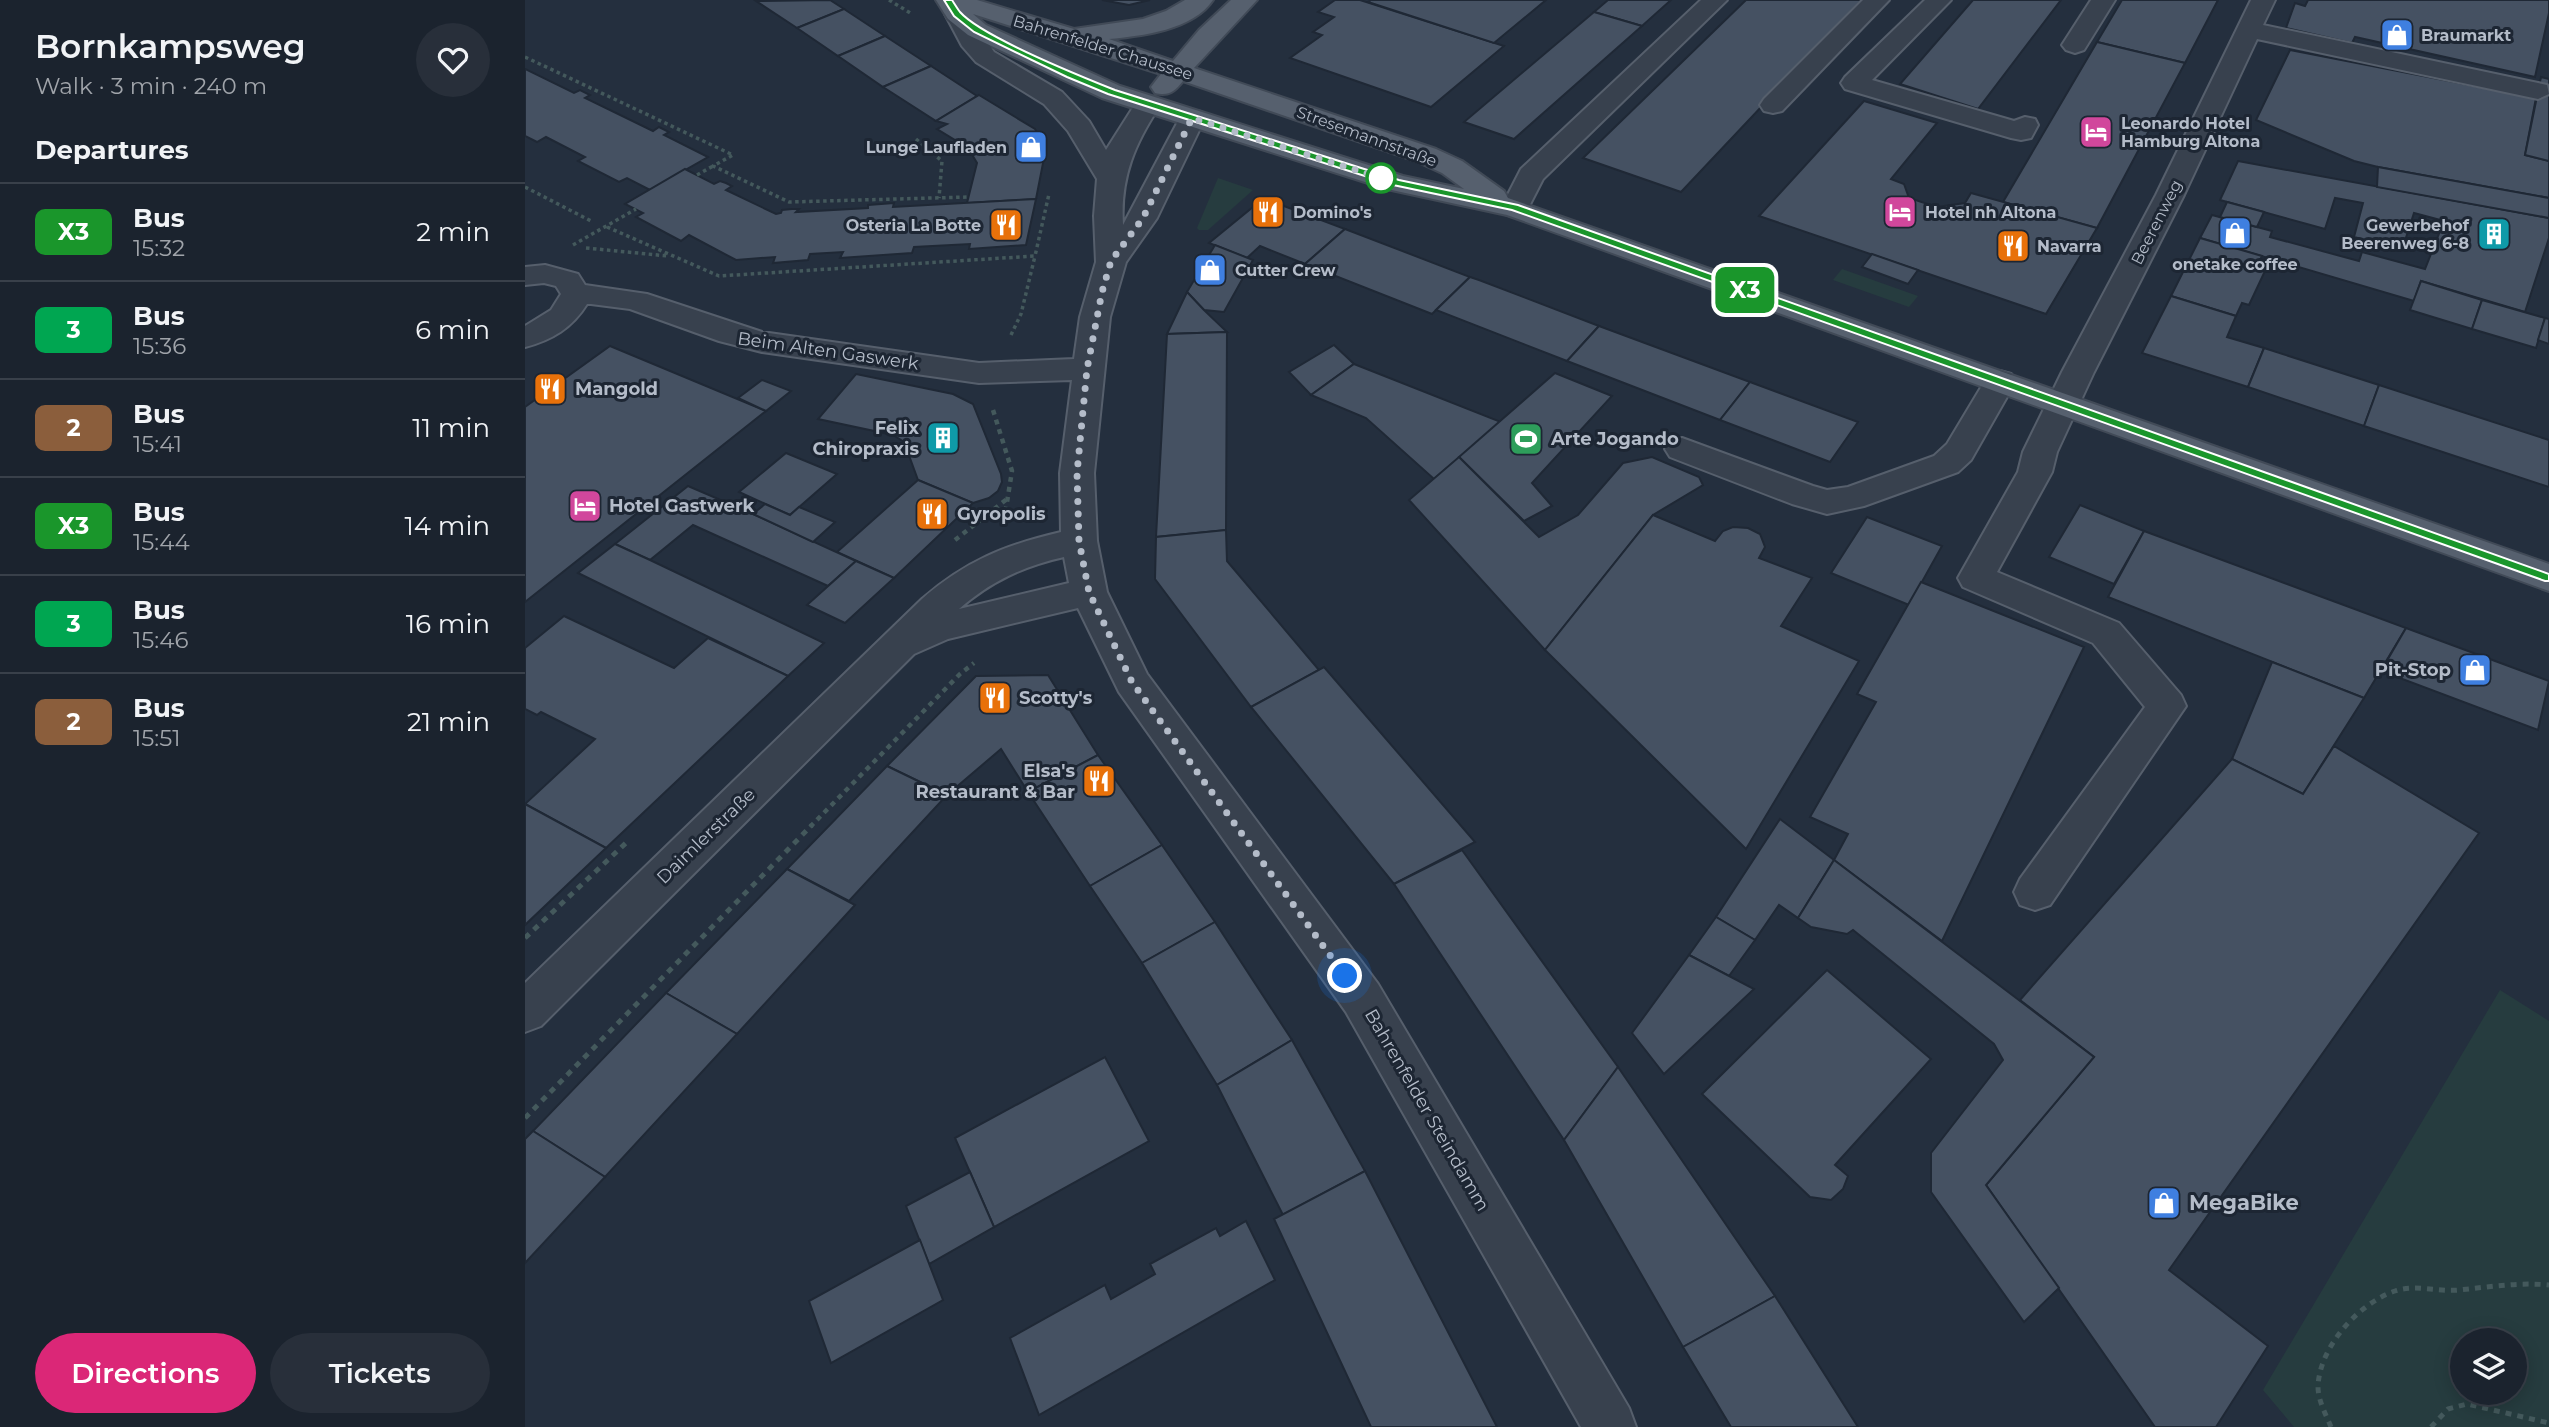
<!DOCTYPE html>
<meta charset="utf-8">
<style>
:root{--surface:#1b232e;--page:#282f3a;--text:#f1f3f6;--muted:#a0a4aa;--line:#39404a;--accent:#db2777}
body{margin:0;font-family:Montserrat,sans-serif;background:var(--page);color:var(--text);height:100vh;display:flex;flex-direction:column;font-size:26px;white-space:nowrap}
*{box-sizing:border-box;margin:0}
p{font-size:23px;color:var(--muted)}
.icon{flex:none;width:38px;height:38px;fill:none;stroke:currentColor;stroke-width:2;stroke-linecap:round;stroke-linejoin:round}
.map{position:relative;flex:1;overflow:hidden}
.panel{display:flex;flex-direction:column;background:var(--surface);width:525px}
.panel>*{flex:none}
.badge{padding:0 14px;border-radius:10px;font-size:24px;line-height:46px}
.buttons{position:absolute;left:1925px;top:1328px;display:grid;gap:14px}
.buttons a{display:grid;place-items:center;width:77px;height:77px;border-radius:50%;background:var(--surface);box-shadow:0 4px 18px #0003,0 0 0 2px var(--line);font-size:35px}
.you{position:absolute;width:35px;height:35px;margin:-18px;border:5px solid #fff;border-radius:50%;background:#1a73e8;box-shadow:0 0 0 10px #1a73e833}
.map>.badge{position:absolute;translate:-50% -50%;box-shadow:0 0 0 4px #fff}
h2{padding:0 35px;font-size:26px;line-height:63px}
.round{display:grid;place-items:center;flex:none;width:74px;height:74px;border-radius:37px;background:var(--page)}
.summary{display:flex;align-items:center;justify-content:space-between;height:119px;padding:0 35px}
h1{font-size:33px;font-weight:600;line-height:52px}
.primary-button{display:flex;gap:14px;margin-top:auto;padding:14px 35px}
.primary-button a{flex:1;height:80px;border-radius:42px;background:var(--accent);color:#fff;font-size:28px;font-weight:600;line-height:80px;text-align:center}
.primary-button a+a{background:var(--page);color:var(--text)}
ul{padding:0;list-style:none}
li{display:flex;align-items:center;gap:21px;height:98px;padding:0 35px;border-top:2px solid var(--line)}
li div{flex:1}
li b{display:block;font-size:26px}
li em{font-style:normal}
li .badge{min-width:77px;font-weight:700;text-align:center}
main{display:flex;flex:1;min-height:0}
.map>svg:first-child{display:block}
.green{fill:#263c3f;fill-rule:evenodd}
.building{fill:#455162;stroke:#1f2835;stroke-width:2}
.lines{fill:none;stroke-linecap:round;stroke-linejoin:round}
.minor-casing{stroke:#565f6c;stroke-width:4}
.major-casing{stroke:#414a57;stroke-width:4}
.path-far2{stroke:#44595c;stroke-width:3.5;stroke-dasharray:3.5 3.5;stroke-linecap:butt}
.path-far1{stroke:#44595c;stroke-width:4.5;stroke-dasharray:5 5;stroke-linecap:butt}
.path{stroke:#44595c;stroke-width:5;stroke-dasharray:6 6;stroke-linecap:butt}
.minor{fill:#38414e;fill-rule:evenodd}
.major{fill:#56606e;fill-rule:evenodd}
.line{fill:#1a962b;stroke:#fff;stroke-width:2}
.walk{stroke:#b4bcc9;stroke-width:7;stroke-dasharray:0 12.6}
.stop-dot{fill:#fff;stroke:#1a962b;stroke-width:3.5}
.labels{text-anchor:middle;stroke-width:6;stroke-linejoin:round;paint-order:stroke}
.far-poi-label{font-size:16px;font-weight:bold;fill:#b4bcc9;stroke:#1d2633;text-anchor:start}
.far-street-label{font-size:16px;fill:#b4bcc9;stroke:#1d2633}
.street-label{font-size:18px;fill:#b4bcc9;stroke:#1d2633}
.poi-label{font-size:18px;font-weight:bold;fill:#b4bcc9;stroke:#1d2633;text-anchor:start}
.near-poi-label{font-size:21px;font-weight:bold;fill:#b4bcc9;stroke:#1d2633;text-anchor:start}
</style>
<main>
<section class="panel">
<div class="summary"><div><h1>Bornkampsweg</h1><p>Walk · 3 min · 240 m</p></div><a class="round"><svg class="icon" aria-label="heart" viewBox="0 0 24 24"><path d="M12 20l-8-8c-3-5 5-10 8-4 3-6 11-1 8 4z"/></svg></a></div>
<h2>Departures</h2>
<ul>
<li><span class="badge" style="background:#1a962b;color:#fff">X3</span><div><b>Bus</b><p>15:32</p></div><em>2 min</em></li>
<li><span class="badge" style="background:#00a651;color:#fff">3</span><div><b>Bus</b><p>15:36</p></div><em>6 min</em></li>
<li><span class="badge" style="background:#8b5e3c;color:#fff">2</span><div><b>Bus</b><p>15:41</p></div><em>11 min</em></li>
<li><span class="badge" style="background:#1a962b;color:#fff">X3</span><div><b>Bus</b><p>15:44</p></div><em>14 min</em></li>
<li><span class="badge" style="background:#00a651;color:#fff">3</span><div><b>Bus</b><p>15:46</p></div><em>16 min</em></li>
<li><span class="badge" style="background:#8b5e3c;color:#fff">2</span><div><b>Bus</b><p>15:51</p></div><em>21 min</em></li>
</ul>
<div class="primary-button"><a>Directions</a><a>Tickets</a></div>
</section>
<div class="map">
<svg width="2024" height="1427" viewBox="0 0 2024 1427">
<rect width="100%" height="100%" fill="#242f3e"/>
<g class="green">
<path d="M693 178 728 190 683 230H674L672 228Z"/>
<path d="M1317 269 1393 296 1384 307 1308 280Z"/>
<path d="M1975 990 2024 1021V1427H1769L1738 1390ZM1937 1340H1990V1393H1937Z"/>
</g>
<g class="building">
<path d="M305 0 319 9 272 28 231 1Z"/>
<path d="M577 0H625L604 5Z"/>
<path d="M810 0H835L979 46 906 107 765 58 797 35 788 32 809 17 793 12Z"/>
<path d="M846 0H1021L969 43 843 2Z"/>
<path d="M1083 0H1146L1117 26 1069 12Z"/>
<path d="M1221 0H1337L1156 192 1058 158Z"/>
<path d="M1448 0H1536L1453 109 1375 84Z"/>
<path d="M1597 0H1693L1660 63 1572 42Z"/>
<path d="M1783 0H2024V13L2010 77 1830 37 1827 43 1761 28 1770 3 1780 6Z"/>
<path d="M319 9 360 36 313 56 272 28Z"/>
<path d="M1069 12 1117 26 989 139 939 122Z"/>
<path d="M360 36 406 66 358 87 313 56Z"/>
<path d="M1572 42 1660 63 1572 228 1478 202Z"/>
<path d="M1765 50 2011 98 2000 155 2024 161V198L1853 167 1829 161 1731 120Z"/>
<path d="M406 66 452 96 411 121 358 87Z"/>
<path d="M0 69 49 93 55 90 65 95 60 98 128 131 134 127 144 132 139 135 183 157 125 190 102 178 94 182 53 161 60 157 21 137 12 142 0 136Z"/>
<path d="M2016 77 2024 79V161L2000 155Z"/>
<path d="M454 95 510 129 521 148 511 199 442 203 452 163 443 148 412 129 422 124 411 121Z"/>
<path d="M1339 101 1412 123 1366 179 1379 184 1384 198 1412 207 1440 203 1446 193 1572 228 1521 314 1234 216Z"/>
<path d="M1713 161 2024 218V238L2000 312 1896 281 1889 301 1675 238 1687 215 1747 231 1745 237 1834 261 1837 252 1900 269 1919 221 1889 213 1877 250 1829 237 1838 203 1810 198 1800 229 1695 200Z"/>
<path d="M1853 167 2024 198V218L1852 187Z"/>
<path d="M160 169 189 184 195 181 201 183 207 186 201 190 251 214 256 213 257 210 267 209H274L271 212 343 208V205L369 203 368 207 511 199 501 245 444 249 445 244 389 247 387 253 315 258 318 252 285 254 283 260 248 263 250 257 211 260 164 235 156 241 111 217 118 213 100 204Z"/>
<path d="M739 198 751 203 820 229 780 264 735 246 722 258 684 243Z"/>
<path d="M1702 202 1739 212 1732 227 1695 217Z"/>
<path d="M820 229 945 277 907 314 780 264Z"/>
<path d="M1675 238 1737 256 1731 269 1740 271 1724 305 1717 303 1711 316 1646 296Z"/>
<path d="M690 245 728 260 699 312 679 310 662 292Z"/>
<path d="M1347 254 1393 270 1383 284 1337 267Z"/>
<path d="M945 277 954 280 1074 326 1042 361 911 310Z"/>
<path d="M1896 281 1957 300 1947 329 1885 310Z"/>
<path d="M662 292 679 310 702 332 642 334Z"/>
<path d="M1646 296 1711 316 1702 337 1739 348 1723 387 1617 353Z"/>
<path d="M1957 300 2020 318 2011 348 1947 329Z"/>
<path d="M2020 318 2024 319V344L2013 340Z"/>
<path d="M1074 326 1225 382 1195 420 1042 361Z"/>
<path d="M702 332 701 530 631 537 642 334Z"/>
<path d="M809 345 829 364 786 395 764 372Z"/>
<path d="M85 346 241 411 0 602V407Z"/>
<path d="M1739 348 1854 385 1839 426 1723 387Z"/>
<path d="M829 364 976 422 909 479 841 418 786 395Z"/>
<path d="M1030 373 1087 396 1007 483 1027 506 999 521 934 457Z"/>
<path d="M331 374 428 394 448 404 476 474 477 482 473 491 464 498 448 503 393 480 379 442 368 435 293 419Z"/>
<path d="M237 380 266 391 241 411 213 398Z"/>
<path d="M1225 382 1333 422 1305 462 1195 420Z"/>
<path d="M1854 385 2024 440V487L1839 426Z"/>
<path d="M261 453 312 474 265 515 214 492Z"/>
<path d="M934 457 1014 537 1053 515 1098 463 1127 457 1174 477 1178 485 1128 515 1020 650 884 500Z"/>
<path d="M393 480 448 503 369 578 312 552Z"/>
<path d="M163 486 228 514 331 561 303 586 168 525 125 560 90 544Z"/>
<path d="M240 504 265 515 274 507 310 522 288 542 228 514Z"/>
<path d="M1555 505 1619 531 1589 584 1524 557Z"/>
<path d="M1128 515 1190 541 1198 531 1208 527 1223 528 1235 534 1240 547 1234 558 1287 578 1256 626 1334 661 1221 849 1020 650Z"/>
<path d="M1342 517 1417 546 1384 605 1306 573Z"/>
<path d="M701 530 702 561 794 670 726 707 630 579 631 537Z"/>
<path d="M1619 531 1881 628 1839 698 1583 597Z"/>
<path d="M90 544 125 560 299 643 263 676 53 573Z"/>
<path d="M331 561 369 578 320 623 282 605Z"/>
<path d="M1396 582 1559 647 1417 941 1309 860 1323 834 1285 817 1351 702 1332 694Z"/>
<path d="M39 616 149 668 183 638 263 676 81 848 0 804 70 739 16 712 12 715 0 709V648Z"/>
<path d="M1881 628 2024 681 2013 730 1856 671Z"/>
<path d="M1747 662 1839 698 1778 794 1707 759Z"/>
<path d="M799 667 950 842 869 884 726 707Z"/>
<path d="M523 675 573 755 503 792 476 749 422 795 362 766 451 676Z"/>
<path d="M1809 746 1954 833 1644 1270 1743 1346 1691 1427H1630L1461 1185 1569 1057 1495 1000 1707 759 1778 794Z"/>
<path d="M573 755 637 845 565 886 503 792Z"/>
<path d="M362 766 422 795 324 901 262 869Z"/>
<path d="M0 804 81 848 0 925Z"/>
<path d="M1255 819 1309 860 1273 918 1254 905 1230 940 1191 917Z"/>
<path d="M637 845 690 922 617 963 565 886Z"/>
<path d="M937 850 1093 1067 1039 1140 869 884Z"/>
<path d="M1309 860 1569 1057 1461 1185 1534 1288 1499 1322 1406 1192V1153L1478 1060 1469 1044 1328 930 1322 934 1286 927 1273 918Z"/>
<path d="M262 869 330 905 212 1034 141 993Z"/>
<path d="M1191 917 1230 940 1204 976 1164 955Z"/>
<path d="M690 922 767 1040 692 1085 617 963Z"/>
<path d="M1164 955 1229 989 1139 1074 1107 1033Z"/>
<path d="M1302 970 1406 1059 1310 1165 1323 1176 1318 1189 1306 1200 1285 1197 1177 1094Z"/>
<path d="M141 993 212 1034 80 1177 8 1131Z"/>
<path d="M767 1040 840 1171 758 1215 692 1085Z"/>
<path d="M580 1057 624 1141 469 1227 430 1138Z"/>
<path d="M1093 1067 1250 1296 1158 1347 1039 1140Z"/>
<path d="M8 1131 80 1177 0 1263V1139Z"/>
<path d="M840 1171 972 1427H846L749 1219Z"/>
<path d="M445 1172 469 1227 404 1264 381 1206Z"/>
<path d="M721 1221 750 1280 514 1415 485 1338 580 1285 586 1299 630 1274 625 1264 691 1228 695 1236Z"/>
<path d="M395 1240 418 1300 306 1363 284 1301Z"/>
<path d="M1250 1296 1333 1427H1206L1158 1347Z"/>
</g>
<g class="lines">
<defs>
<g id="minor">
<path d="M1176 0H1202L1018 179 1000 214 990 217 980 214 976 208 996 169Z"/>
<path d="M1338 0H1364L1257 111 1248 113 1239 111 1235 105 1239 99Z"/>
<path d="M1400 0H1426L1347 80 1489 121 1500 117 1510 119 1513 125 1506 138 1496 140 1486 138 1320 89 1316 83 1320 77Z"/>
<path d="M1566 0H1590L1559 50 1550 53 1541 50 1537 45Z"/>
<path d="M1726 0H1750L1738 25 2013 83 2022 85 2024 94 2013 99 1732 39 1659 195 1569 372 1532 452 1527 472 1472 572 1594 623 1656 695 1661 706 1525 905 1510 910 1495 905 1489 892 1495 879 1620 707 1568 643 1438 587 1433 578 1493 472 1498 452 1537 372 1631 195Z"/>
<path d="M432 7 441 9 469 52 537 92 564 121 581 150 614 98 623 96 632 98 636 104C610 143 595 177 598 225L658 112 667 110 676 112 680 118 632 218 601 262 585 317 569 473 572 541 582 592 622 674 853 984 1104 1408 1111 1427H1056L821 1012 594 692 553 608 423 639 389 654 16 1026 0 1032V983L397 599C441 561 480 545 536 532L535 473 547 380 454 383 237 352 194 341 105 309 66 304H62C47 328 27 340 0 347V326L26 310 36 294 31 286 19 283 0 285V267L20 265 53 274 60 285 122 294 237 332 454 363 549 359 555 317 571 262 569 216 572 179 543 131 519 104 451 62 437 46 420 14 423 9ZM539 557 544 583 434 609C466 581 499 566 539 557Z"/>
<path d="M1475 371 1486 374 1491 381 1446 460 1433 472 1339 506 1302 514 1267 504 1145 457 1140 449 1145 441 1157 438 1288 486 1302 490 1323 487 1409 456 1422 444 1464 374Z"/>
</g>
<path id="major" d="M411 0H452L549 29 618 19 641 11 660 0H688C668 30 617 36 584 39L648 61 674 30 706 0H732L669 68 911 149 937 161 979 191 983 198 2024 564V591L982 215 862 189 577 98 443 35 423 19ZM448 14 636 74 626 87 630 93C644 96 649 92 658 81L891 161 917 173 939 189 878 176 595 86 461 25Z"/>
</defs>
<use href="#minor" class="minor-casing"/>
<use href="#major" class="major-casing"/>
<g class="path-far2">
<path d="M364 0 387 14"/>
<path d="M0 57 208 155 188 166 264 202 443 197"/>
<path d="M391 139 417 161 414 198"/>
<path d="M172 175 188 166"/>
<path d="M0 187 66 221"/>
<path d="M82 227 194 276 510 256 524 194"/>
<path d="M48 245 111 209"/>
<path d="M61 248 143 256"/>
<path d="M486 335 496 314 510 256"/>
</g>
<g class="path-far1">
<path d="M468 410 487 471 479 521"/>
<path d="M430 540 482 499"/>
<path d="M285 827 435 674 449 663"/>
</g>
<g class="path">
<path d="M0 938 102 842"/>
<path d="M0 1118 287 825"/>
<path d="M1806 1427C1801 1415 1793 1400 1793 1387 1794 1347 1834 1303 1870 1291 1891 1284 1912 1292 1934 1290 1964 1287 1993 1282 2024 1285"/>
<path d="M1906 1427 1923 1409 1942 1404 2024 1423"/>
</g>
<use href="#minor" class="minor"/>
<use href="#major" class="major"/>
</g>
<path class="line" d="M419 0H427C429 3 432 8 435 12 457 37 555 76 590 90L874 180 993 205 2024 574V581H2020L987 210 868 185 583 94 542 77 449 32 429 16Z"/>
<g class="lines">
<path class="walk" d="M820 976 607 682 564 592 554 541 552 473 562 369 577 292 586 261 618 218 667 118 856 178"/>
</g>
<defs>
<symbol id="shop-square" viewBox="-11 -11 22 22"><rect x="-9" y="-9" width="18" height="18" rx="4" fill="#3f7fe0" stroke="#1d2633"/><path d="M-5-2.5h2.3a2.7 3.5 0 0 1 5.4 0H5L5.5 6h-11ZM-1.5-2.5h3a1.5 2.3 0 0 0-3 0Z" fill="#fff"/></symbol>
<symbol id="hotel-square" viewBox="-11 -11 22 22"><rect x="-9" y="-9" width="18" height="18" rx="4" fill="#d1479c" stroke="#1d2633"/><path d="M-6-4.5h1.5V1H6V5H4.5V3h-9V5H-6ZM-4 0a1.8 1.8 0 1 1 3.6 0ZM.5 0V-2.5h3Q6-2.5 6 0Z" fill="#fff"/></symbol>
<symbol id="restaurant-square" viewBox="-11 -11 22 22"><rect x="-9" y="-9" width="18" height="18" rx="4" fill="#e8710a" stroke="#1d2633"/><path d="M-5-6h1v4h1v-4h1v4h1v-4h1v5L-1.5 .5V6h-2V.5L-5-1ZM5-6V6H3V1.5H1.5Q1.5-4 5-6Z" fill="#fff"/></symbol>
<symbol id="building-square" viewBox="-11 -11 22 22"><rect x="-9" y="-9" width="18" height="18" rx="4" fill="#0f9aa8" stroke="#1d2633"/><path d="M-4-6H4V6H1V3H-1V6H-4ZM-2.5-4.3h1.7v1.8h-1.7ZM.8-4.3h1.7v1.8H.8ZM-2.5-1h1.7V.8h-1.7ZM.8-1h1.7V.8H.8Z" fill="#fff"/></symbol>
<symbol id="stadium-square" viewBox="-11 -11 22 22"><rect x="-9" y="-9" width="18" height="18" rx="4" fill="#2e9e5b" stroke="#1d2633"/><path d="M0-5a6.5 5 0 1 0 0 10a6.5 5 0 1 0 0-10ZM-3.5-1.8h7v3.6h-7Z" fill="#fff"/></symbol>
</defs>
<g fill-rule="evenodd">
<use href="#shop-square" x="1853" y="16" width="38" height="38"/>
<use href="#hotel-square" x="1552" y="113" width="38" height="38"/>
<use href="#shop-square" x="487" y="128" width="38" height="38"/>
<use href="#restaurant-square" x="724" y="193" width="38" height="38"/>
<use href="#hotel-square" x="1356" y="193" width="38" height="38"/>
<use href="#restaurant-square" x="462" y="206" width="38" height="38"/>
<use href="#shop-square" x="1691" y="214" width="38" height="38"/>
<use href="#building-square" x="1950" y="215" width="38" height="38"/>
<use href="#restaurant-square" x="1469" y="227" width="38" height="38"/>
<use href="#shop-square" x="666" y="251" width="38" height="38"/>
<use href="#restaurant-square" x="6" y="370" width="38" height="38"/>
<use href="#building-square" x="399" y="419" width="38" height="38"/>
<use href="#stadium-square" x="982" y="420" width="38" height="38"/>
<use href="#hotel-square" x="41" y="487" width="38" height="38"/>
<use href="#restaurant-square" x="388" y="495" width="38" height="38"/>
<use href="#shop-square" x="1931" y="651" width="38" height="38"/>
<use href="#restaurant-square" x="451" y="679" width="38" height="38"/>
<use href="#restaurant-square" x="555" y="762" width="38" height="38"/>
<use href="#shop-square" x="1620" y="1184" width="38" height="38"/>
</g>
<circle class="stop-dot" cx="856" cy="178" r="14"/>
<g class="labels">
<g class="far-poi-label">
<text x="1896" y="41">Braumarkt</text>
<text x="1596" y="129">Leonardo Hotel<tspan x="1596" dy="18">Hamburg Altona</tspan></text>
<text x="482" y="153" text-anchor="end">Lunge Laufladen</text>
<text x="768" y="218">Domino's</text>
<text x="1400" y="218">Hotel nh Altona</text>
<text x="456" y="231" text-anchor="end">Osteria La Botte</text>
<text x="1944" y="231" text-anchor="end">Gewerbehof<tspan x="1944" dy="18">Beerenweg 6-8</tspan></text>
<text x="1512" y="252">Navarra</text>
<text x="1710" y="270" text-anchor="middle">onetake coffee</text>
<text x="710" y="276">Cutter Crew</text>
</g>
<g class="far-street-label">
<text transform="translate(578 47) rotate(17)" y="6">Bahrenfelder Chaussee</text>
<text transform="translate(842 136) rotate(20)" y="6">Stresemannstraße</text>
<text transform="translate(1631 222) rotate(-63)" y="6">Beerenweg</text>
</g>
<g class="street-label">
<text transform="translate(303 351) rotate(8)" y="6">Beim Alten Gaswerk</text>
<text transform="translate(181 836) rotate(-44)" y="6">Daimlerstraße</text>
<text transform="translate(902 1110) rotate(60)" y="6">Bahrenfelder Steindamm</text>
</g>
<g class="poi-label">
<text x="50" y="395">Mangold</text>
<text x="394" y="434" text-anchor="end">Felix<tspan x="394" dy="21">Chiropraxis</tspan></text>
<text x="1026" y="445">Arte Jogando</text>
<text x="84" y="512">Hotel Gastwerk</text>
<text x="432" y="520">Gyropolis</text>
<text x="1926" y="676" text-anchor="end">Pit-Stop</text>
<text x="494" y="704">Scotty's</text>
<text x="550" y="777" text-anchor="end">Elsa's<tspan x="550" dy="21">Restaurant &amp; Bar</tspan></text>
</g>
<g class="near-poi-label">
<text x="1664" y="1210">MegaBike</text>
</g>
</g>
</svg>
<div class="buttons">
<a><svg class="icon" aria-label="layers" viewBox="0 0 24 24"><path d="M12 4l9 5-9 5-9-5zM3 14l9 5 9-5"/></svg></a>
</div>
<div class="you" style="left:820px;top:976px"></div>
<b class="badge" style="left:1220px;top:290px;background:#1a962b;color:#fff">X3</b>
</div>
</main>
